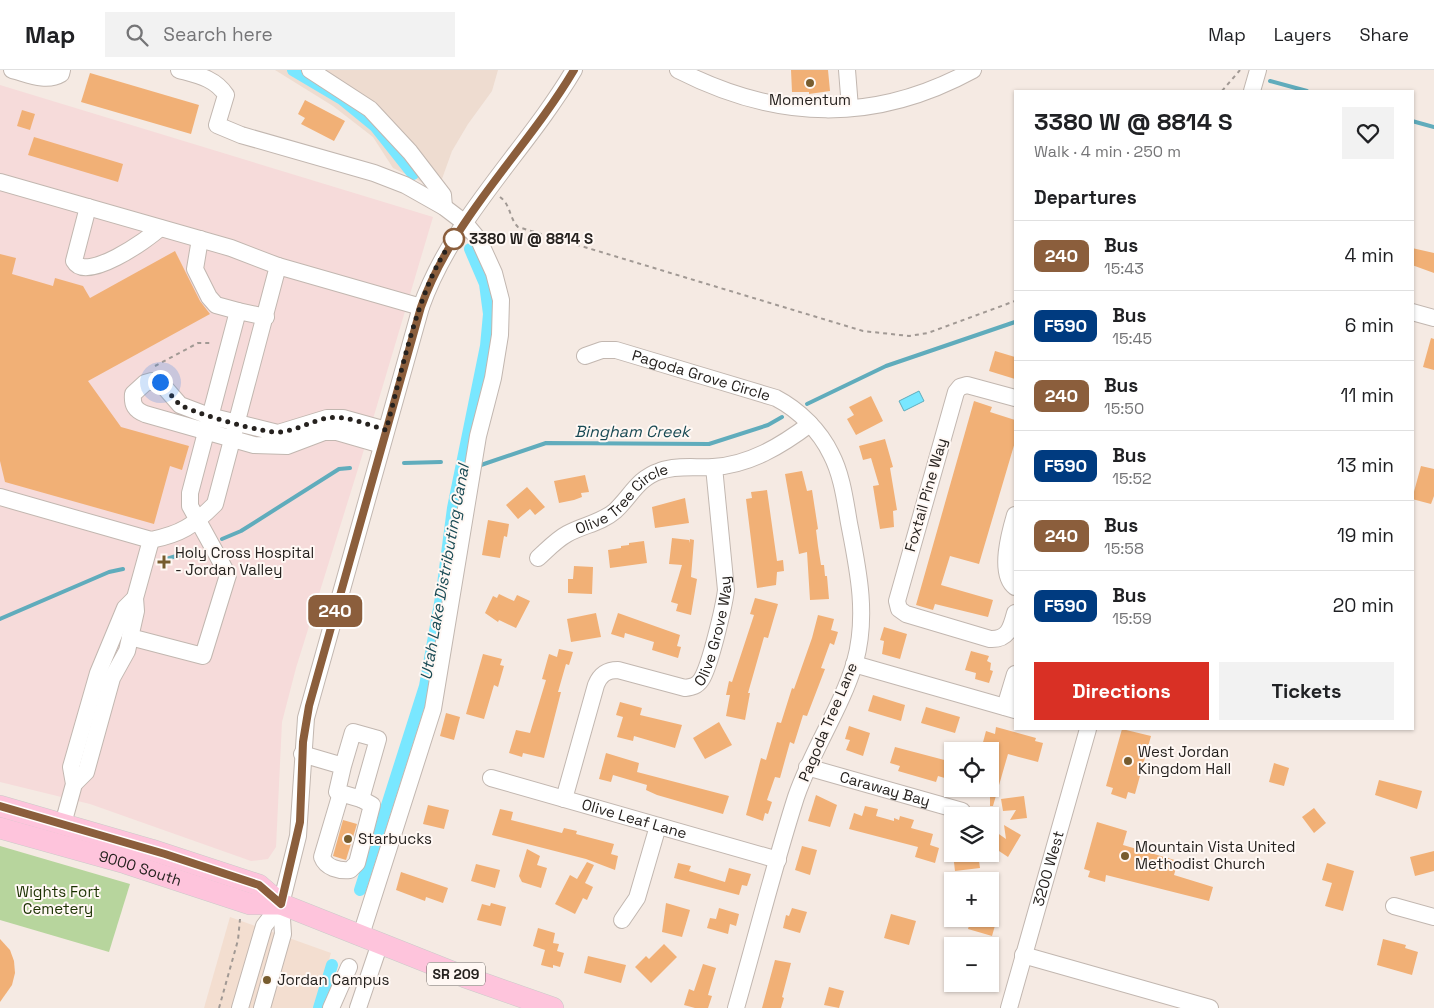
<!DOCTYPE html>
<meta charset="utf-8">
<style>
:root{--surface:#fff;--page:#f2f2f2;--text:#202124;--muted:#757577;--line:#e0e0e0;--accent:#d93025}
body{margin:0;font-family:"Space Grotesk",sans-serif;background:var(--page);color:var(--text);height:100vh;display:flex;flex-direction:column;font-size:19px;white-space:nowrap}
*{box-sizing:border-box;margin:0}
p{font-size:16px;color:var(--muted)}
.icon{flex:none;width:28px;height:28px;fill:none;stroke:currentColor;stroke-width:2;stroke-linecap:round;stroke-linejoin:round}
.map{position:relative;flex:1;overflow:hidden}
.drawer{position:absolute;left:1014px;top:20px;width:400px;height:640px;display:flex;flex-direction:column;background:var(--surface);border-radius:0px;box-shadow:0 1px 4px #0004}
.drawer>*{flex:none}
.badge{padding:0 10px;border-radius:8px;font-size:18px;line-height:32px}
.fabs{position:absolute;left:944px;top:672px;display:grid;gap:10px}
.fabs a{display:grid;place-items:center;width:55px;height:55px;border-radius:0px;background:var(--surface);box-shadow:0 1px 4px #0004;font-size:25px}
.you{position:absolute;width:25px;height:25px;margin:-12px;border:4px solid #fff;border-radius:50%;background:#1a73e8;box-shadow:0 0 0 8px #1a73e833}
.map>.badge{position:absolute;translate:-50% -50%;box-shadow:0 0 0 2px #fff}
h2{padding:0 20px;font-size:19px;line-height:45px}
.round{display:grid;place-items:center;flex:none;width:52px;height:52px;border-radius:0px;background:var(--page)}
.overview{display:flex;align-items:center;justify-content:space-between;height:85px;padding:0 20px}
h1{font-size:24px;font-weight:800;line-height:38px}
.action{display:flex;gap:10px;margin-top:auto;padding:10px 20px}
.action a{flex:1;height:58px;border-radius:0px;background:var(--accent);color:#fff;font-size:20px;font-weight:800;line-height:58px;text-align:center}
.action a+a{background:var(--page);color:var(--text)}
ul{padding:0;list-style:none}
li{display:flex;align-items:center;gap:15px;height:70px;padding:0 20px;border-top:1px solid var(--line)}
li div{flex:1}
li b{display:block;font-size:19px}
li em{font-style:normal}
li .badge{min-width:55px;font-weight:700;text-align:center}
header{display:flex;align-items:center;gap:30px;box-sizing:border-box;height:70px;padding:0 25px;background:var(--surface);border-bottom:1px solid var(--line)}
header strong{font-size:24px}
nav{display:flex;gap:28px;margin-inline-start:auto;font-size:18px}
.search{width:350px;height:45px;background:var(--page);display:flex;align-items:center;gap:12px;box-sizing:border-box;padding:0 18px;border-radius:0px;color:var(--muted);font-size:19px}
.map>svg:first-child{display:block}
.built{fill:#eedcd0}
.education{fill:#f3ded0}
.medical{fill:#f6dbda}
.green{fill:#b7d59d}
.water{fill:#79e7ff;stroke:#60acbc}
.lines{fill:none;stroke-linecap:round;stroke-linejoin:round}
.stream{stroke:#60acbc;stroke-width:4}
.canal{stroke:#79e7ff;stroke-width:12}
.building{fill:#f1b076}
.minor-casing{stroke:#c2b7b0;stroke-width:18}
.major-casing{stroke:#cbcac9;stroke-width:22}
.path{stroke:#a19994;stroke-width:2;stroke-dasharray:4 4;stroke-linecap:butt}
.minor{stroke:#fff;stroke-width:16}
.major{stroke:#fec4dc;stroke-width:21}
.line-casing{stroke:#fff;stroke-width:11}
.line{stroke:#8b5e3c;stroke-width:8}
.walk{stroke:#26221f;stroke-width:5;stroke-dasharray:0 9}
.poi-dot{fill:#775c2e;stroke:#fff8f4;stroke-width:2}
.stop-dot{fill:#fff;stroke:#8b5e3c;stroke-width:2.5}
.labels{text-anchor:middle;stroke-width:4;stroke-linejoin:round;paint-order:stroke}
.shield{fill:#fff8f4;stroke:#67625f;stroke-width:1}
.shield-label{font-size:14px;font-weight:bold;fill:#26221f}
.poi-label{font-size:15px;fill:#26221f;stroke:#fff8f4;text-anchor:start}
.stop-label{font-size:15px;font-weight:bold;fill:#26221f;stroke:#fff8f4;text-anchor:start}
.street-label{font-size:15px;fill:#26221f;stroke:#fff8f4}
.park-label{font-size:15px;fill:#1b3100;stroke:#fff8f4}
.water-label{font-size:16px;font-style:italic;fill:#194a54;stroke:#fff8f4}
</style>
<header>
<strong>Map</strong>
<div class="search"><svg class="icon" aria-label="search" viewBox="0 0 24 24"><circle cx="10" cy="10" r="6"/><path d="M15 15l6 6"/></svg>Search here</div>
<nav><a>Map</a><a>Layers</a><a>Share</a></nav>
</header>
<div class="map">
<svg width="1434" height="938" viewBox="0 0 1434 938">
<rect width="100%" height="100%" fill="#f5eae3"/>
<path class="built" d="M275 0H498L492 21 468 54 452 81 438 120 393 98 373 67 333 36Z"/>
<path class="education" d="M230 847 331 883 315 938H204Z"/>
<path class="medical" d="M0 15 433 147 362 386 296 598 282 652 276 777 268 789 251 791 90 734 0 712Z"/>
<path class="green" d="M0 776 130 814 109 882 0 850Z"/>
<path class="water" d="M919 321 924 331 904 341 899 331Z"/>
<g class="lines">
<g class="stream">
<path d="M1270 11 1307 21"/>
<path d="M1412 51 1434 57"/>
<path d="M807 334 886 296 1015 252"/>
<path d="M404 393 441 392"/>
<path d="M481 395 546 373 709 374 768 355 782 347"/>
<path d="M222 469 241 461 339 399 350 398"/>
<path d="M163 490 196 480"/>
<path d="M0 549 109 502 123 499"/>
</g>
<g class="canal">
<path d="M293 0 342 29 375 56 413 104"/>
<path d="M360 820 425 616 442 522 453 438 486 276 489 244 485 214 470 179"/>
<path d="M319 938 332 895"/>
</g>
</g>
<g class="building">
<path d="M791 0H828L830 21 809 24V22H792Z"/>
<path d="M90 3 199 35 191 64 81 32Z"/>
<path d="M305 30 345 51 334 71 301 54 305 48 298 44Z"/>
<path d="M22 40 35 44 30 60 17 56Z"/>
<path d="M34 67 123 94 118 112 28 85Z"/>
<path d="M1412 178 1434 183V203L1412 195Z"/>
<path d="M175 181 200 231 210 244 88 311 121 357 189 376 182 400 170 396 154 454 5 412 0 391V184L16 188 12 204 53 216 55 208 83 216 90 228Z"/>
<path d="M1431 268 1434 269V300L1423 297Z"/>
<path d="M995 281 1015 287V309L989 301Z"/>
<path d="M871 326 883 351 856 365 847 349 854 345 849 337Z"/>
<path d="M974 331 992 337 990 342 1015 350V372L979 494 950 486 941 515 993 530 988 547 935 534 933 540 916 535Z"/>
<path d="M885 369 893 397 890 398 897 440 893 441 894 457 880 459 873 416 879 415 871 388 863 390 859 376Z"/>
<path d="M1421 396 1434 399V426L1431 434 1412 429Z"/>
<path d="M802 401 807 421 812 420 818 459 816 460 818 476 821 495H824L825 506H827L829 529 810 530 807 482 799 484 785 404Z"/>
<path d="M585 405 589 422 581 423 582 427 574 430 559 433 554 411Z"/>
<path d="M527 417 545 437 535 445 530 439 518 449 506 435Z"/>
<path d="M767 420 777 491 783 490 784 501 777 502 776 515 757 518 746 429 752 428 751 422Z"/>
<path d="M685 428 689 453 655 458 652 437Z"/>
<path d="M488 450 509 454 507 467 504 466 500 488 482 485Z"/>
<path d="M672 468 689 470V473L690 469 694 470 691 507 697 509 691 545 676 541 678 534 671 532 682 495 669 494Z"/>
<path d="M644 471 647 493 610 498 608 480 621 478V476L629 475V473Z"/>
<path d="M574 496 593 497 592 524 568 523V509H573Z"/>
<path d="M499 524 514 531 517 525 530 531 516 558 499 550 498 552 485 543 493 526 497 528Z"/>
<path d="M755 528 778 534 768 568 764 567 748 623H750L745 650 726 646 730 625H726L729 611 732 612 754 545 750 544Z"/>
<path d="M596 543 601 567 571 572 567 549Z"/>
<path d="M618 543 680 565 677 576 681 577 678 588 652 580 654 572 625 563 624 568 611 564Z"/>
<path d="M818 545 834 549 831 560 838 562 834 575 830 573 821 598 825 599 807 646 803 645 794 674 790 672 780 708 775 707 767 730 772 732 768 744 765 743 763 751 746 745 761 688 766 690 777 652 781 653 792 618 794 619 812 568Z"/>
<path d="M884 557 907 564 900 589 882 584 884 571 880 570Z"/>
<path d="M559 579 573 582 569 595 566 594 558 622H561L544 688 523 683 522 687 509 683 516 660 530 663 546 610 542 609 549 584 557 587Z"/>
<path d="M971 581 989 586 987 591 991 593 990 600 993 601 989 613 975 609 976 603 965 600Z"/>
<path d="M483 584 502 589 500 595 504 596 498 617 494 615 484 649 466 644Z"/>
<path d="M873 625 905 635 901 651 868 641Z"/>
<path d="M620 632 642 638 640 645 682 655 675 678 634 666 633 671 617 667 623 647 616 645Z"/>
<path d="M926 637 960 647 955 663 921 653Z"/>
<path d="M446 643 460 647 454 670 440 666Z"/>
<path d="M719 652 732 675 705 689 693 668Z"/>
<path d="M849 656 870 663 863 686 846 680 850 670 845 669Z"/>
<path d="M996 657 1036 668 1035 671 1043 673 1038 692 1008 684 993 736H990V678L982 676 986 661 995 664Z"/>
<path d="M1122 659 1151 666 1135 724 1128 722 1126 729 1111 724 1113 718 1106 716Z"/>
<path d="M895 677 952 692 948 709 938 706 936 712 898 701 900 696 890 693Z"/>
<path d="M606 683 639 693 637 702 729 726 723 744 657 725 646 720 647 715 613 705 611 712 599 709Z"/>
<path d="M1274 693 1289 698 1284 716 1269 712Z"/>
<path d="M1379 710 1422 721 1417 739 1375 725Z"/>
<path d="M816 725 837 735 830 757 808 751Z"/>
<path d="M1024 726 1027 748 1010 750 1016 740 1003 741 1001 729Z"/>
<path d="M428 735 449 740 444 759 423 754Z"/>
<path d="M865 736 878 739 876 746 894 751V748L899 750 900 746 914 750 911 758 933 764 930 775 939 778 935 793 915 787 918 777 849 759 854 743 862 746Z"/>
<path d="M1314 738 1326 753 1314 763 1302 747Z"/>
<path d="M500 739 513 742 511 750 562 763 564 758 577 761 576 764 614 774 611 784 618 786 615 800 586 789 492 765Z"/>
<path d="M343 750 357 754 346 790 333 786Z"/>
<path d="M1097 752 1127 761 1123 775 1178 791 1174 805 1213 817 1209 831 1106 805 1105 812 1088 807 1090 801 1084 799Z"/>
<path d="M1004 755 1021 765 1008 787 990 775 996 762 1006 769Z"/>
<path d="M802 776 817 780 810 805 795 800Z"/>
<path d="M527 779 540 786 537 795 547 798 541 818 522 812 519 806Z"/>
<path d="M1434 781V801L1415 806 1410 787Z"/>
<path d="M953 784H978L980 798 955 801Z"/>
<path d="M587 792 594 795 585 813 593 817 587 830 583 828 575 844 555 834 570 805 577 809Z"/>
<path d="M678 793 691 796 689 801 725 812 729 798 751 804 747 816 742 815 739 825 674 808Z"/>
<path d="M1327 793 1354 801 1343 841 1325 836 1332 813 1322 810Z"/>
<path d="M476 794 500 800 495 818 471 811Z"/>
<path d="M401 802 448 818 443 833 426 827 425 831 396 820Z"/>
<path d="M491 833 506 837 501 856 477 850 482 834 490 836Z"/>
<path d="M666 833 690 840 682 867 662 862Z"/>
<path d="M719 838 739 844 736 856 730 854 728 864 707 858 710 848 716 849Z"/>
<path d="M792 838 807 842 800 863 783 858 786 845 789 846Z"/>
<path d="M891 844 916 851 909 875 884 868Z"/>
<path d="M971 849H992L991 851 996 852 992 866 968 859Z"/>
<path d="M538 858 555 863 553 873 559 874 557 881 564 883 560 897 553 895V898L541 895 545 880 533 876Z"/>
<path d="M0 869 10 880 14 891 15 903 12 915 0 932Z"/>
<path d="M1383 869 1406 875 1405 878 1418 882 1412 905 1377 895Z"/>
<path d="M664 874 677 887 651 913 635 897 646 886 649 889Z"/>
<path d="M588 886 626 895 621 913 584 903Z"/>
<path d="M775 890 791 893 782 927 784 928 781 938H762Z"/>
<path d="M703 894 716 898 708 925 712 926 708 938H695L684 935 689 919 694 921Z"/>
<path d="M829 917 844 921 839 938 824 935Z"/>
</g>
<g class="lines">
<defs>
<g id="minor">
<path d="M12 0C28 4 46 13 61 4L62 0"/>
<path d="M179 0C197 5 215 8 226 25L217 55 241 65 374 103 405 115 444 137 465 153 479 170 494 203 501 230 500 265 493 308 478 366 433 639 361 865"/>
<path d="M310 0 370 39 410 82 443 125 444 137"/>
<path d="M678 0C778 51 874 54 973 0"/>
<path d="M847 0 850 38"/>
<path d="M1252 21 1258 0"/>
<path d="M0 112 231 178 278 196"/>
<path d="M88 137 74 191C86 213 147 170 160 158"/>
<path d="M200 169 195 199 209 227 216 235 238 241"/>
<path d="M1412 242 1434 248"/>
<path id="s1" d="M585 286 602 280H616L776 328C799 340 820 361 831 384 842 405 845 430 849 453 858 499 868 545 855 592 841 639 812 680 796 727 774 796 756 868 736 938"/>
<path d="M1015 328 967 315 960 317 956 322 897 531 899 539 906 544 990 569C1008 570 1011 558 1015 543"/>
<path d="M382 375 337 362H324L287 376 254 375 145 344C135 340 132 335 133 324L145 313 152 311 160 312 180 335 209 346 278 363 327 348H343L386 360"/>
<path d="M0 427 151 470C181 464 193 456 215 434L278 196 421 237"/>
<path d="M1015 445C1010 462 998 504 1015 517"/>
<path id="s2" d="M538 488C547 480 556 470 567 464 583 455 601 453 615 441 631 426 638 408 660 401 676 395 696 398 713 397 749 395 781 376 810 354"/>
<path d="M130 567 203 586 228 505 190 436V423L238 241 266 247"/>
<path d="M854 594 1015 640"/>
<path d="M1005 637 1015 604"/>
<path d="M302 684 343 696 353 662 378 669 361 729 337 722 343 696"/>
<path id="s3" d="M807 697 962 741"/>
<path id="s4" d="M491 708 778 790"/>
<path d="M74 714 86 702 112 608 127 581 136 541 135 528 151 470"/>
<path d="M341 723 322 787C326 798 339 801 350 800L357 793 372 735 361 729"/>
<path id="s5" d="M564 729 596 615C600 605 606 600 618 600L685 618C692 617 697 616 701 610 710 597 724 536 726 520L714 397"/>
<path d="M63 754 74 714 71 697 98 603 125 538 135 528"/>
<path d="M1394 836 1434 847"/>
<path d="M622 850 637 828 658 756"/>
<path d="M1023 885 1210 938"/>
<path d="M240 938 264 856 281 834"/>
<path d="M262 938 283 864 281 834 298 766 306 648 421 237C453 147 526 81 574 0"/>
<path d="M331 938 349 897"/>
<path d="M358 938 380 873"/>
<path id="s6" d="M1009 938 1088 659"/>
</g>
<g id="major">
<path d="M0 736 152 780 259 815 281 834 465 907 553 938"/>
<path id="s7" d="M0 758 125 793 250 834H281"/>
</g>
</defs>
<use href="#minor" class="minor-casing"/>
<use href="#major" class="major-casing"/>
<g class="path">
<path d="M1222 21 1240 0"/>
<path d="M500 127C511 135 509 148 518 157L863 261 909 266 928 263 1015 231"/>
<path d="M155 296 198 273H211"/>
<path d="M219 938 238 870 240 849"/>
</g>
<use href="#minor" class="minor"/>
<use href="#major" class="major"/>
</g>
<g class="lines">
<defs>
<path id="line" d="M0 736 165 784 259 815 281 834 300 752 303 672 309 636 421 237C453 147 526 81 574 0"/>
</defs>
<use href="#line" class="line-casing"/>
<use href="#line" class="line"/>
<path class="walk" d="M160 312C168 319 173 330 181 335 193 343 266 364 279 362 296 361 311 351 327 348 346 345 368 355 386 360 402 303 418 214 454 169"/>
</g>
<g class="poi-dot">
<circle cx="810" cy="13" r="5"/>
<path d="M161.5 484.5h5v5h5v5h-5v5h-5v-5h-5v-5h5z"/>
<circle cx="1128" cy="691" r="5"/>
<circle cx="348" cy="769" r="5"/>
<circle cx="1125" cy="786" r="5"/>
<circle cx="267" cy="910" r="5"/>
</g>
<circle class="stop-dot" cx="454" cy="169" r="10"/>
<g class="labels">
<rect class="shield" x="427" y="892.5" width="58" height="23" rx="4"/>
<g class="shield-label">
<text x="456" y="909">SR 209</text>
</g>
<g class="poi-label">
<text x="810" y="35" text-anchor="middle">Momentum</text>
<text x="175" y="488">Holy Cross Hospital<tspan x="175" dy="17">- Jordan Valley</tspan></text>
<text x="1138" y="687">West Jordan<tspan x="1138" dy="17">Kingdom Hall</tspan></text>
<text x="358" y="774">Starbucks</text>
<text x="1135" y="782">Mountain Vista United<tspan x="1135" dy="17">Methodist Church</tspan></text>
<text x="277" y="915">Jordan Campus</text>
</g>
<g class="stop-label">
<text x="469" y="174">3380 W @ 8814 S</text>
</g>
<g class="street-label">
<text dy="5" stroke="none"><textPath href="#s1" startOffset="121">Pagoda Grove Circle</textPath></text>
<text transform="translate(926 425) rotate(-74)" y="5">Foxtail Pine Way</text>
<text dy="5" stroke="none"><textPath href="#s2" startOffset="104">Olive Tree Circle</textPath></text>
<text dy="5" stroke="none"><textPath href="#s5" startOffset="286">Olive Grove Way</textPath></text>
<text transform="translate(828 652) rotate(-67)" y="5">Pagoda Tree Lane</text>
<text dy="5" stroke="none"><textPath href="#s3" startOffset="81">Caraway Bay</textPath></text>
<text dy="5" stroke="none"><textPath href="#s4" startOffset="149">Olive Leaf Lane</textPath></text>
<text dy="5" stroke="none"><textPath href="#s6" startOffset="145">3200 West</textPath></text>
<text dy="5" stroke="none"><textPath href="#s7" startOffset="146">9000 South</textPath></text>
</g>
<g class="park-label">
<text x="58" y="827">Wights Fort<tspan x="58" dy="17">Cemetery</tspan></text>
</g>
<g class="water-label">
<text x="632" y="367">Bingham Creek</text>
<text transform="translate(444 502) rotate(-80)" y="6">Utah Lake Distributing Canal</text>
</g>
</g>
</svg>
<div class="fabs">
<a><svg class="icon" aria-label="locate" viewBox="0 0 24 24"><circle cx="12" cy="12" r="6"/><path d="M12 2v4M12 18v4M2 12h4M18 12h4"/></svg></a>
<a><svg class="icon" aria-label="layers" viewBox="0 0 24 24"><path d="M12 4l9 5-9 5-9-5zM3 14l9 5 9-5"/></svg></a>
<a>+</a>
<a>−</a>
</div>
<div class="you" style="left:160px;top:312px"></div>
<b class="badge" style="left:335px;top:541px;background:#8b5e3c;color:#fff">240</b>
<section class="drawer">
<div class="overview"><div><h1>3380 W @ 8814 S</h1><p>Walk · 4 min · 250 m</p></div><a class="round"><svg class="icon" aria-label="heart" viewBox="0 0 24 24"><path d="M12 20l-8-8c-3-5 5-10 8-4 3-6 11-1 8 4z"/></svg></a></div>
<h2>Departures</h2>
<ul>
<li><span class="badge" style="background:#8b5e3c;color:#fff">240</span><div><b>Bus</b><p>15:43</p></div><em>4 min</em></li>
<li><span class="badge" style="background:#003b80;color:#fff">F590</span><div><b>Bus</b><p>15:45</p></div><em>6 min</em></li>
<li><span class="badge" style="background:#8b5e3c;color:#fff">240</span><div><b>Bus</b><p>15:50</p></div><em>11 min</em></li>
<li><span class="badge" style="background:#003b80;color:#fff">F590</span><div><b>Bus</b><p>15:52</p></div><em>13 min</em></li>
<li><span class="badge" style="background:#8b5e3c;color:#fff">240</span><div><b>Bus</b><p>15:58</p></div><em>19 min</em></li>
<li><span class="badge" style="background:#003b80;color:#fff">F590</span><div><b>Bus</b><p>15:59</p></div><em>20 min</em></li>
</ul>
<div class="action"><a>Directions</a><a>Tickets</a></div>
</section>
</div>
